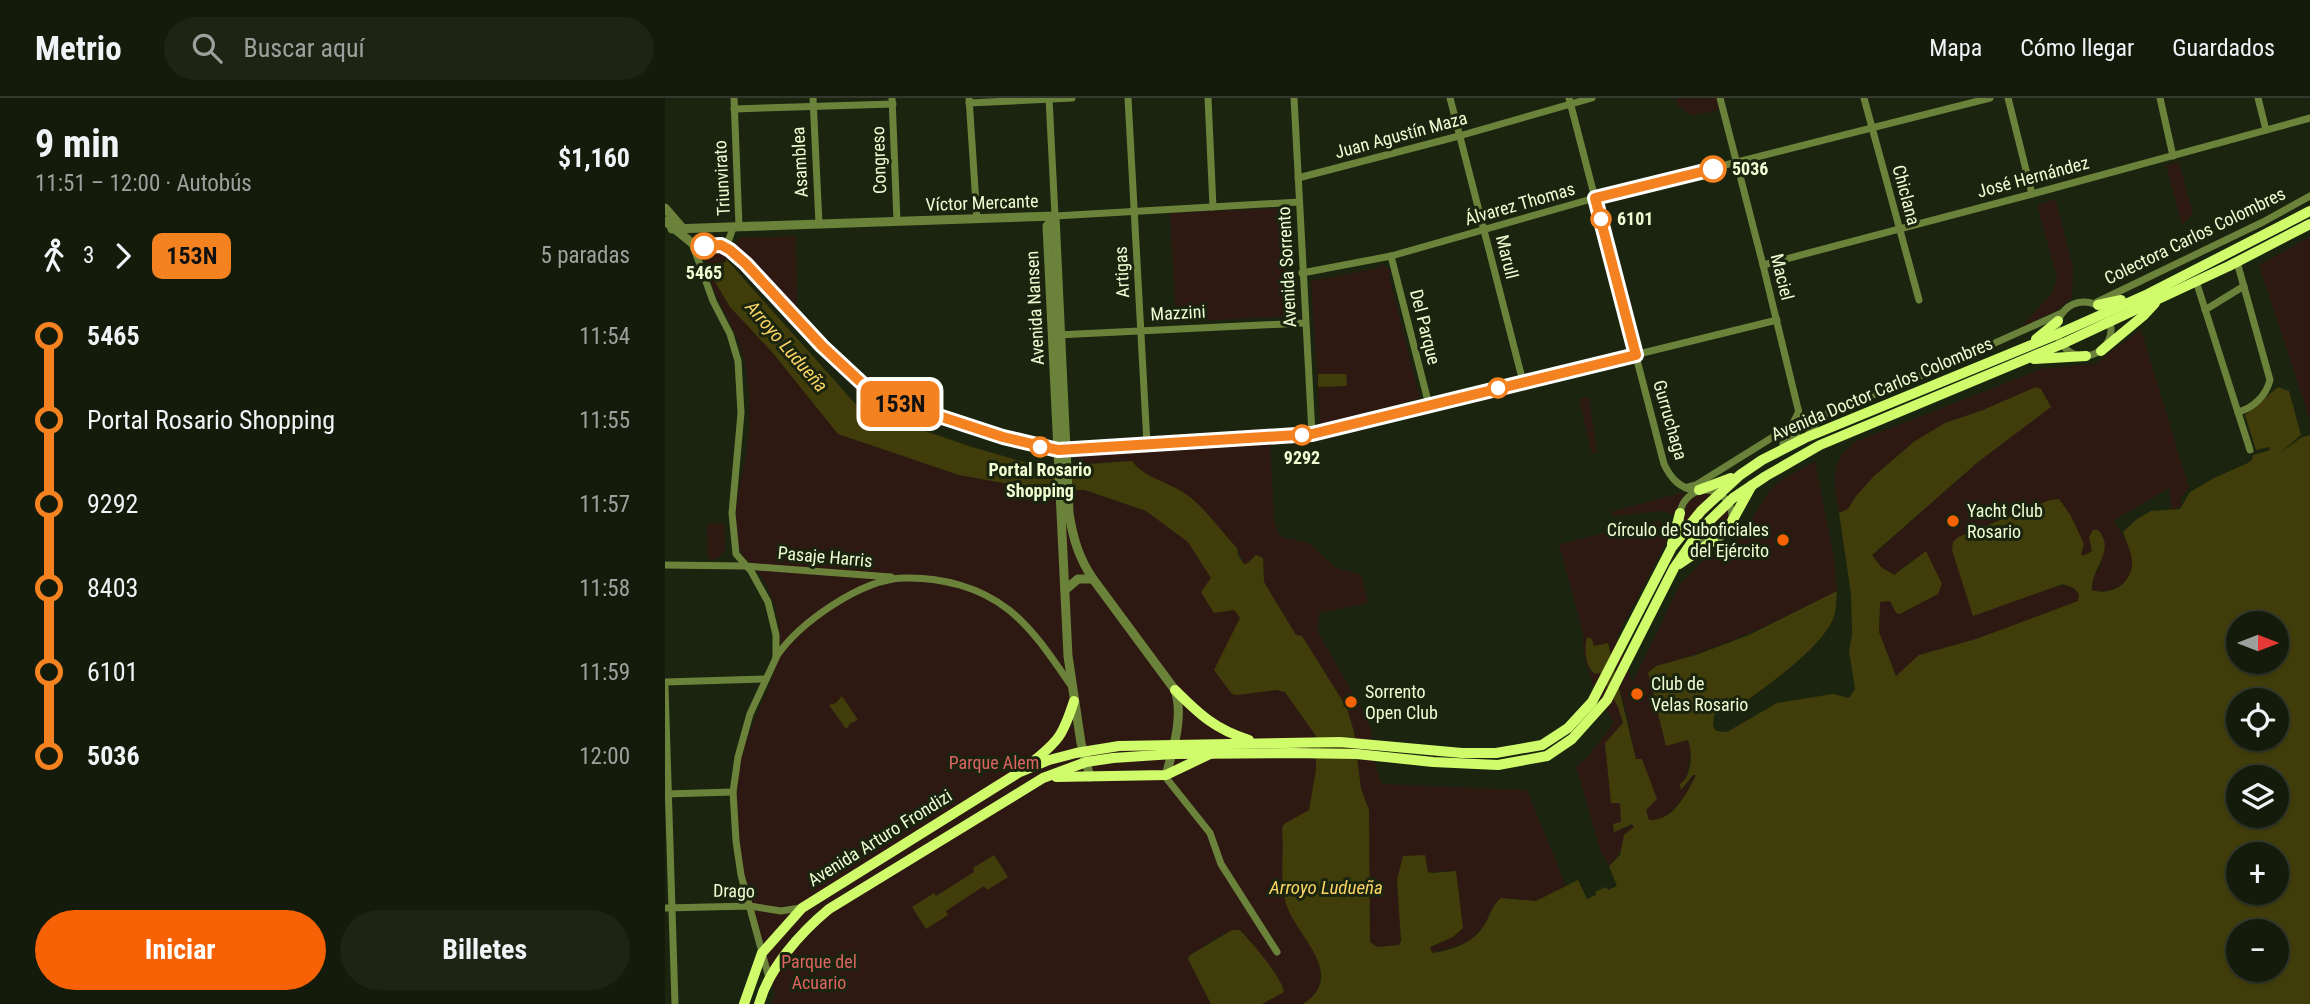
<!DOCTYPE html>
<html lang="es">
<meta charset="utf-8">
<style>
:root{--surface:#141b0b;--page:#1d2414;--text:#f1f3f6;--muted:#9da19d;--line:#33392c;--accent:#f76206}
body{margin:0;font-family:"Roboto Condensed",sans-serif;background:var(--page);color:var(--text);height:100vh;display:flex;flex-direction:column;font-size:26px;white-space:nowrap}
*{box-sizing:border-box;margin:0}
p{font-size:23px;color:var(--muted)}
.icon{flex:none;width:38px;height:38px;fill:none;stroke:currentColor;stroke-width:2;stroke-linecap:round;stroke-linejoin:round}
.map{position:relative;flex:1;overflow:hidden}
.sheet{display:flex;flex-direction:column;background:var(--surface);width:665px}
.sheet>*{flex:none}
.badge{padding:0 14px;border-radius:10px;font-size:24px;line-height:46px}
.needle{width:46px;rotate:90deg}
.tools{position:absolute;left:1561px;top:513px;display:grid;gap:14px}
.tools a{display:grid;place-items:center;width:63px;height:63px;border-radius:50%;background:var(--surface);box-shadow:0 2px 5px #0004,0 0 0 2px var(--line);font-size:35px}
.map>.badge{position:absolute;translate:-50% -50%;box-shadow:0 0 0 4px #fff}
.legs{display:flex;align-items:center;gap:10px;height:77px;padding:0 35px;font-size:23px}
.legs p{margin-inline-start:auto}
.headline{display:flex;align-items:center;justify-content:space-between;height:119px;padding:0 35px}
h1{font-size:38px;font-weight:700;line-height:52px}
.action{display:flex;gap:14px;margin-top:auto;padding:14px 35px}
.action a{flex:1;height:80px;border-radius:42px;background:var(--accent);color:#fff;font-size:28px;font-weight:700;line-height:80px;text-align:center}
.action a+a{background:var(--page);color:var(--text)}
ul{padding:0 35px;list-style:none}
li{display:flex;align-items:center;gap:24px;height:84px;font-size:26px}
li i{display:grid;place-items:center;width:10px;height:100%;margin:0 9px;background:currentColor}
li i::after{content:'';width:18px;height:18px;margin:-9px;border:5px solid;border-radius:50%;background:var(--surface)}
li p{margin-inline-start:auto}
li:first-child i{background:linear-gradient(#0000 50%,currentColor 0)}
li:last-child i{background:linear-gradient(currentColor 50%,#0000 0)}
header{display:flex;align-items:center;gap:42px;box-sizing:border-box;height:98px;padding:0 35px;background:var(--surface);border-bottom:2px solid var(--line)}
header strong{font-size:33px}
nav{display:flex;gap:38px;margin-inline-start:auto;font-size:24px}
.search{width:490px;height:63px;background:var(--page);display:flex;align-items:center;gap:18px;box-sizing:border-box;padding:0 24px;border-radius:38px;color:var(--muted);font-size:26px}
main{display:flex;flex:1;min-height:0}
.map>svg:first-child{display:block}
.green{fill:#2e1912}
.water{fill:#413d0b;fill-rule:evenodd}
.lines{fill:none;stroke-linecap:round;stroke-linejoin:round}
.minor{stroke:#6b823b;stroke-width:7}
.tertiary{stroke:#6b823b;stroke-width:9}
.secondary{stroke:#d0fc6c;stroke-width:10}
.line-1-casing{stroke:#fff;stroke-width:16}
.line-1{stroke:#f58220;stroke-width:10}
.stop-1-dot{fill:#fff;stroke:#f58220;stroke-width:3.5}
.poi-dot{fill:#f76206;stroke:#1a240f;stroke-width:2.5}
.labels{text-anchor:middle;stroke-width:6;stroke-linejoin:round;paint-order:stroke}
.street-label{font-size:18px;fill:#edfed3;stroke:#1a240f}
.stop-label{font-size:18px;font-weight:bold;fill:#edfed3;stroke:#1a240f}
.poi-label{font-size:18px;fill:#edfed3;stroke:#1a240f;text-anchor:start}
.park-label{font-size:18px;fill:#dd6460;stroke:#1a240f}
.water-label{font-size:19px;font-style:italic;fill:#fbd563;stroke:#1a240f}
</style>
<header>
<strong>Metrio</strong>
<div class="search"><svg class="icon" aria-label="search" viewBox="0 0 24 24"><circle cx="10" cy="10" r="6"/><path d="M15 15l6 6"/></svg>Buscar aquí</div>
<nav><a>Mapa</a><a>Cómo llegar</a><a>Guardados</a></nav>
</header>
<main>
<section class="sheet">
<div class="headline"><div><h1>9 min</h1><p>11:51 – 12:00 · Autobús</p></div><b>$1,160</b></div>
<div class="legs"><svg class="icon" aria-label="walk" viewBox="0 0 24 24"><circle cx="13" cy="4" r="2"/><path d="M13 8l-2 6 4 7M11 14l-3 7M7 12l3-4h3l4 4"/></svg>3<svg class="icon" aria-label="forward" viewBox="0 0 24 24"><path d="M9 5l7 7-7 7"/></svg><b class="badge" style="background:#f58220;color:#111">153N</b><p>5 paradas</p></div>
<ul>
<li><i style="color:#f58220"></i><b>5465</b><p>11:54</p></li>
<li><i style="color:#f58220"></i><span>Portal Rosario Shopping</span><p>11:55</p></li>
<li><i style="color:#f58220"></i><span>9292</span><p>11:57</p></li>
<li><i style="color:#f58220"></i><span>8403</span><p>11:58</p></li>
<li><i style="color:#f58220"></i><span>6101</span><p>11:59</p></li>
<li><i style="color:#f58220"></i><b>5036</b><p>12:00</p></li>
</ul>
<div class="action"><a>Iniciar</a><a>Billetes</a></div>
</section>
<div class="map">
<svg width="1645" height="906" viewBox="0 0 1645 906">
<rect width="100%" height="100%" fill="#1a240f"/>
<g class="green">
<path d="M1011 0H1051L1054 12 1027 18 1013 7Z"/>
<path d="M1514 64 1528 116 1517 127 1501 67Z"/>
<path d="M1391 101 1408 171 1407 200 1390 213 1356 229 1388 194 1392 179 1372 107Z"/>
<path d="M620 110 623 114 629 218 511 224 505 115Z"/>
<path d="M131 138 132 208 130 211 71 147 73 140Z"/>
<path d="M1645 139V323L1594 167Z"/>
<path d="M48 150 66 157 46 177 65 209 107 254 174 336 294 377 371 391 419 392 481 413 523 444 575 520 597 595 611 592 620 594 651 638V672L644 712 653 861C657 875 658 901 638 906 627 906 609 906 597 906L619 894C617 880 586 844 575 832L559 835 525 857 523 861 546 906H106L110 897C93 829 58 731 74 663 83 627 119 572 115 538 114 519 107 493 96 478 88 465 75 461 72 444 66 413 77 381 82 350 86 320 85 290 79 260 73 230 35 181 41 152Z"/>
<path d="M716 166 726 172 724 177 755 300 655 327 646 183 714 170Z"/>
<path d="M1476 231 1524 390 1515 400 1517 408 1507 412 1504 390 1448 423C1456 433 1467 451 1468 464 1469 486 1445 497 1427 492L1426 484 1437 464 1425 439 1427 453 1420 457H1415L1417 450 1394 401 1385 402 1293 439 1370 496C1386 491 1403 480 1414 496L1413 503 1311 541 1254 557 1231 578 1214 534 1215 504 1225 503 1231 515 1235 516 1273 496 1247 462 1229 477 1216 469 1207 458 1313 364 1386 309 1376 291 1371 289 1318 312 1280 325 1250 343 1209 378 1191 398 1183 411 1174 415C1170 392 1163 361 1188 347L1187 345 1379 270 1430 266Z"/>
<path d="M924 299 932 355 927 356 914 301Z"/>
<path d="M605 346 609 421 612 433 616 439 644 445 671 470 696 477 703 505 654 515 653 534 703 622C711 644 707 665 717 686L862 692 901 788 871 803 841 800 829 807 819 827 806 842 798 846 767 855 764 850 788 839 791 773 763 774 734 829 736 843 734 847 712 849 705 844 704 712 696 691 689 634 682 610 637 538H631L599 484 598 461 579 466 572 450 534 408 519 395 475 374 467 363 411 366V355L487 350Z"/>
<path d="M1150 363 1169 461 1172 493C1112 523 1056 551 991 568L1002 647 1023 642 1026 651 1021 683 1024 684 1030 675 1031 677C1022 695 1008 723 984 722L981 712 962 618 943 545 928 548 921 544 925 573 934 575 953 609 958 625 947 705 955 704 956 724 960 731 968 726 969 729C960 743 955 757 944 768L936 755 911 668 922 660 949 625 928 588 924 575 918 551V535L894 446 992 423 1001 426 1004 439 952 539 967 585 1015 487 1038 462 1063 450 1090 416 1105 392 1118 381Z"/>
<path d="M1039 394 1050 395 1019 428C1014 411 1023 399 1039 394Z"/>
<path d="M1015 395H1021L1013 408 1011 417 997 413 949 418 946 414Z"/>
<path d="M1063 410 1066 420C1060 435 1053 442 1035 440Z"/>
<path d="M59 425 60 453 52 461H43L42 426Z"/>
</g>
<g class="water">
<path d="M62 162 195 311 307 349 377 369 467 363C480 380 500 383 518 394 539 408 555 432 572 450L573 457 579 466 583 465 591 457 598 460 599 484 631 537 637 538 682 610 689 634 696 691 704 712 705 844 712 849 734 847 736 843 732 782 738 758 760 757 763 774 767 775 791 773 798 830 788 839 765 849 767 855C788 852 810 845 821 824 826 815 828 806 836 800L871 803 913 782 922 801 931 797 930 794 941 789 943 792 952 788 944 768 955 757 959 737 969 729 967 726 949 734 948 726 956 724 955 705H946L940 645 958 625 953 609 935 575 930 576C920 569 919 550 922 539L927 541 929 548 943 545 971 661H977L992 701 981 712 984 722C1008 724 1022 695 1031 677H1028L1016 692 1015 686C1027 678 1028 655 1023 642L1001 648 983 575 991 568 1031 557 1084 537 1172 493C1171 504 1172 515 1166 525 1149 557 1095 592 1065 615L1054 614 1049 617 1048 628 1051 633 1062 634 1112 605 1168 596 1184 600 1190 591 1184 553 1187 536 1186 496 1174 415 1183 411 1191 398 1209 378 1250 343 1280 325 1318 312 1371 289 1376 291 1386 309 1313 364 1207 457 1216 469 1229 477 1261 453 1277 486 1273 496 1235 516 1231 515 1225 503 1215 504 1214 534 1231 578 1254 557 1311 541 1413 503 1414 496 1409 490 1398 486 1308 518 1287 452 1288 444 1293 439 1385 402 1394 401 1406 418 1419 446 1416 457H1420L1427 453 1424 439 1428 432H1433C1452 453 1425 471 1427 492 1445 498 1466 487 1467 466 1468 457 1461 443 1458 434L1472 421 1486 413 1515 411 1525 394 1549 380 1583 365 1587 362 1588 357 1605 352 1604 349 1591 352 1580 317 1613 289 1624 293 1636 337 1615 355 1637 339 1645 337V906H638C685 876 627 835 620 802 615 781 619 752 617 730L619 726 644 712 651 672V638L620 594 611 592 572 597 567 596 549 572 575 520 569 512 549 515 536 494 546 480 523 444 481 413 420 392 371 391 294 377 173 336 107 254 65 209 46 177ZM1573 525H1612V564H1573ZM1573 602H1612V640H1573ZM1573 679H1612V718H1573ZM1573 756H1612V794H1573ZM1573 833H1612V872H1573Z"/>
<path d="M653 276H681L682 288 653 289Z"/>
<path d="M177 598 193 622 186 625 181 631 164 607 171 605Z"/>
<path d="M329 757 343 779 322 792 319 788 281 813 283 817 261 831 247 809 269 795 271 798 309 774 308 770Z"/>
<path d="M567 832H575C586 844 617 879 619 894L597 906H546L523 861 525 857Z"/>
</g>
<g class="lines">
<g class="minor">
<path d="M148 0 154 126"/>
<path d="M227 0 232 123"/>
<path d="M304 0 312 121"/>
<path d="M384 0 390 118 634 104"/>
<path d="M463 0 482 346"/>
<path d="M543 0 548 109"/>
<path d="M629 0 647 336"/>
<path d="M785 0 858 284"/>
<path d="M904 0 999 366C1006 381 1015 390 1031 393"/>
<path d="M1055 0 1098 167 1135 319 1131 337 1118 346"/>
<path d="M1199 0 1254 202"/>
<path d="M1343 0 1367 96"/>
<path d="M1495 0 1508 58"/>
<path d="M1593 0 1601 32"/>
<path d="M304 5 407 0"/>
<path d="M69 11 228 6"/>
<path d="M633 80 794 38 927 0"/>
<path d="M27 145 48 203 65 236 73 263 76 315 67 415 71 456 86 473 103 504 111 537V560L85 616 73 659 68 694 71 743 76 777 104 880"/>
<path d="M65 152 63 144 68 130 74 128 69 0"/>
<path d="M726 158 764 307"/>
<path d="M1572 164 1605 282C1601 298 1588 310 1573 314"/>
<path d="M1098 167 1367 96 1645 20"/>
<path d="M637 175 726 158 930 100 1325 0"/>
<path d="M1531 183 1585 352"/>
<circle cx="1419" cy="231" r="27"/>
<path d="M1432 204 1598 124 1645 98"/>
<path d="M1540 212 1579 188"/>
<path d="M392 237 640 225"/>
<path d="M1142 338 1156 318 1274 270 1397 215"/>
<path d="M399 352 647 336 1112 222"/>
<path d="M1023 389 1031 387 1121 331 1127 327 1133 315"/>
<circle cx="1041" cy="418" r="26"/>
<path d="M0 467 80 468 226 479"/>
<path d="M111 559C134 525 196 481 239 480 276 479 315 489 344 512 369 532 387 560 405 586"/>
<path d="M0 584 100 581"/>
<path d="M0 589 10 906"/>
<path d="M501 677 502 681 545 735 556 766 612 854"/>
<path d="M1 696 68 694"/>
<path d="M0 810 85 808 116 813 135 810"/>
</g>
<g class="tertiary">
<path d="M0 110 19 132"/>
<path d="M390 118 404 415C408 441 414 460 428 481L510 592C519 618 508 652 501 677"/>
<path d="M390 118 382 128 403 558 416 645 425 679"/>
<path d="M0 123 27 145 56 147 65 152 81 166 157 248 201 289 219 300 338 339 393 352"/>
<path d="M7 131 390 118"/>
<path d="M400 492 413 481H428"/>
</g>
<g class="secondary">
<path d="M1433 207 1456 202"/>
<path d="M1371 241 1393 223"/>
<path d="M1436 253 1478 218 1490 205"/>
<path d="M1369 261 1421 258"/>
<path d="M1034 392 1066 380"/>
<path d="M1066 425 1087 387"/>
<path d="M1007 446 1015 415"/>
<path d="M1014 466 1048 443"/>
<path d="M510 592C535 617 550 631 584 642"/>
<path d="M366 665C394 643 398 637 409 603"/>
<path d="M391 679 501 677 545 656"/>
<path d="M79 906 97 855 137 810 353 675 384 662 411 655 454 648 675 644 797 655H831L877 647 903 630 927 604 1007 449 1036 413 1075 377 1097 362 1140 340 1393 236 1483 196 1645 113"/>
<path d="M94 906C104 870 135 835 164 811L378 680 421 664 448 660 508 656 626 655 692 656 768 664 833 667 882 658 907 641 942 602 1009 470 1036 431 1068 400 1101 378 1155 347 1397 246 1564 168 1645 126"/>
</g>
</g>
<g class="lines">
<defs>
<path id="line-1" d="M39 148 56 147 65 152 81 166 157 248 201 289 219 300 338 339 393 352 647 336 971 257 930 100 1048 71"/>
</defs>
<use href="#line-1" class="line-1-casing"/>
<use href="#line-1" class="line-1"/>
</g>
<g class="stop-1-dot">
<circle cx="1048" cy="71" r="12"/>
<circle cx="936" cy="121" r="9"/>
<circle cx="39" cy="148" r="12"/>
<circle cx="833" cy="290" r="9"/>
<circle cx="637" cy="337" r="9"/>
<circle cx="375" cy="349" r="9"/>
</g>
<g class="poi-dot">
<circle cx="1288" cy="423" r="7"/>
<circle cx="1118" cy="442" r="7"/>
<circle cx="972" cy="596" r="7"/>
<circle cx="686" cy="604" r="7"/>
</g>
<g class="labels">
<g class="street-label">
<text transform="translate(736 37) rotate(-15)" y="6">Juan Agustín Maza</text>
<text transform="translate(214 62) rotate(-92)" y="6">Congreso</text>
<text transform="translate(135 64) rotate(-93)" y="6">Asamblea</text>
<text transform="translate(1368 79) rotate(-15)" y="6">José Hernández</text>
<text transform="translate(57 80) rotate(-93)" y="6">Triunvirato</text>
<text transform="translate(1241 97) rotate(75)" y="6">Chiclana</text>
<text transform="translate(317 105) rotate(-2)" y="6">Víctor Mercante</text>
<text transform="translate(855 106) rotate(-16)" y="6">Álvarez Thomas</text>
<text transform="translate(1530 138) rotate(-26)" y="6">Colectora Carlos Colombres</text>
<text transform="translate(842 159) rotate(76)" y="6">Marull</text>
<text transform="translate(622 169) rotate(-93)" y="6">Avenida Sorrento</text>
<text transform="translate(457 174) rotate(-93)" y="6">Artigas</text>
<text transform="translate(1117 179) rotate(76)" y="6">Maciel</text>
<text transform="translate(370 210) rotate(-93)" y="6">Avenida Nansen</text>
<text transform="translate(513 215) rotate(-3)" y="6">Mazzini</text>
<text transform="translate(760 229) rotate(76)" y="6">Del Parque</text>
<text transform="translate(1217 291) rotate(-23)" y="6">Avenida Doctor Carlos Colombres</text>
<text transform="translate(1005 322) rotate(74)" y="6">Gurruchaga</text>
<text transform="translate(160 459) rotate(5)" y="6">Pasaje Harris</text>
<text transform="translate(215 740) rotate(-32)" y="6">Avenida Arturo Frondizi</text>
<text transform="translate(69 793) rotate(1)" y="6">Drago</text>
</g>
<g class="stop-label">
<text x="1067" y="77" text-anchor="start">5036</text>
<text x="952" y="127" text-anchor="start">6101</text>
<text x="39" y="181">5465</text>
<text x="637" y="366">9292</text>
<text x="375" y="378">Portal Rosario<tspan x="375" dy="21">Shopping</tspan></text>
</g>
<g class="poi-label">
<text x="1302" y="419">Yacht Club<tspan x="1302" dy="21">Rosario</tspan></text>
<text x="1104" y="438" text-anchor="end">Círculo de Suboficiales<tspan x="1104" dy="21">del Ejército</tspan></text>
<text x="986" y="592">Club de<tspan x="986" dy="21">Velas Rosario</tspan></text>
<text x="700" y="600">Sorrento<tspan x="700" dy="21">Open Club</tspan></text>
</g>
<g class="park-label">
<text x="329" y="671">Parque Alem</text>
<text x="154" y="870">Parque del<tspan x="154" dy="21">Acuario</tspan></text>
</g>
<g class="water-label">
<text transform="translate(122 248) rotate(49)" y="7">Arroyo Ludueña</text>
<text x="661" y="796">Arroyo Ludueña</text>
</g>
</g>
</svg>
<div class="tools">
<a><svg class="needle" viewBox="-14 -14 28 28"><path d="M0-13l5 13h-10z" fill="#e53935"/><path d="M0 13l5-13h-10z" fill="#9da19d"/></svg></a>
<a><svg class="icon" aria-label="locate" viewBox="0 0 24 24"><circle cx="12" cy="12" r="6"/><path d="M12 2v4M12 18v4M2 12h4M18 12h4"/></svg></a>
<a><svg class="icon" aria-label="layers" viewBox="0 0 24 24"><path d="M12 4l9 5-9 5-9-5zM3 14l9 5 9-5"/></svg></a>
<a>+</a>
<a>−</a>
</div>
<b class="badge" style="left:235px;top:306px;background:#f58220;color:#111">153N</b>
</div>
</main>
